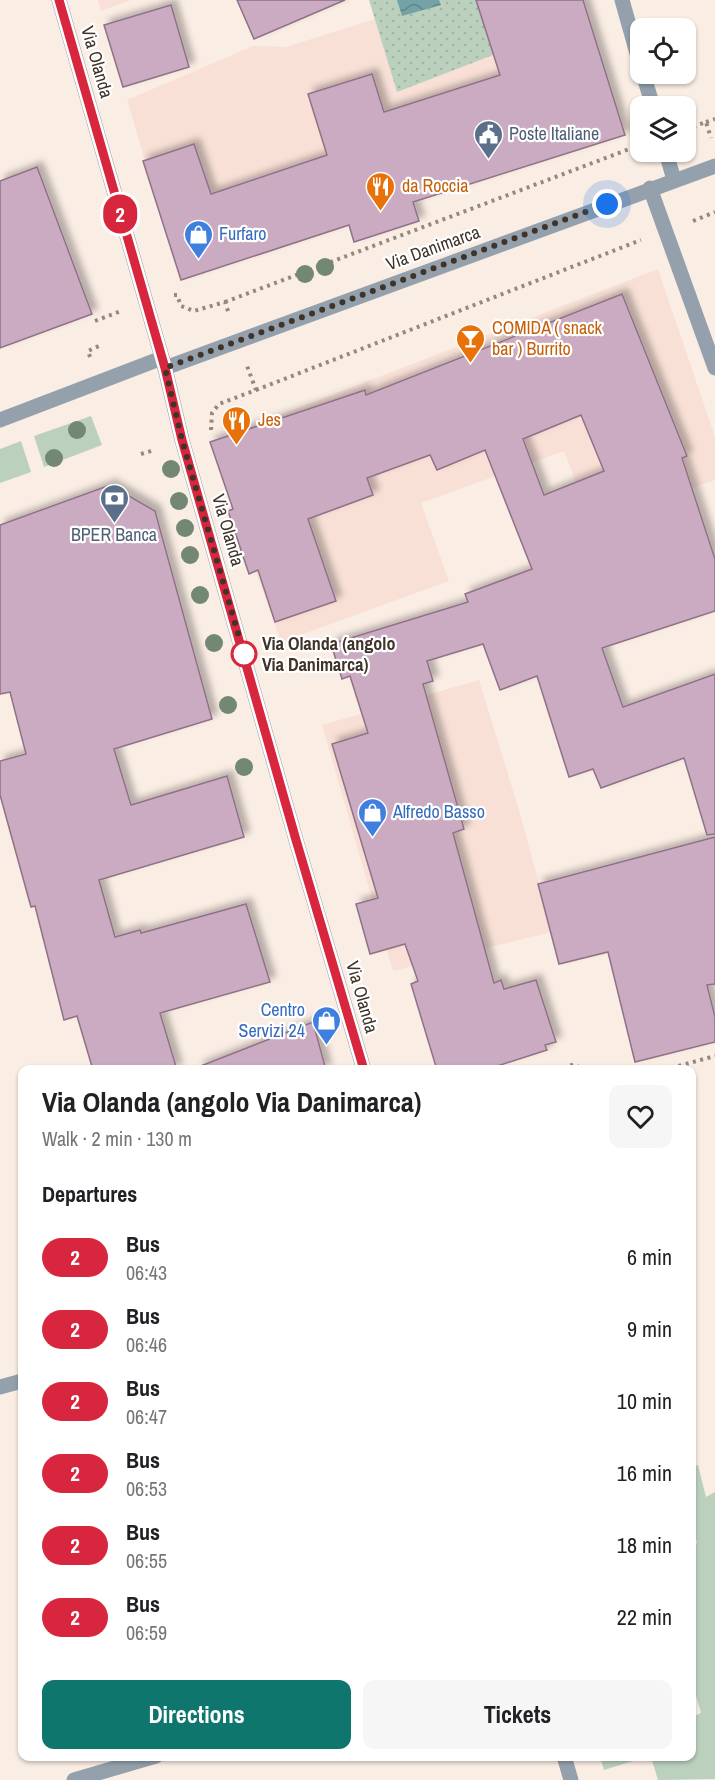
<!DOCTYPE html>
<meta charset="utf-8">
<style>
:root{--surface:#fff;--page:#f6f6f6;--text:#202124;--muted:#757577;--accent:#0f766e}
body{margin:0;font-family:"Archivo Narrow",sans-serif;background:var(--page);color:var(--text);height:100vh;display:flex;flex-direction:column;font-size:22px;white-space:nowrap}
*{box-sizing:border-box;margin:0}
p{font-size:20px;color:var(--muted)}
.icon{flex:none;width:33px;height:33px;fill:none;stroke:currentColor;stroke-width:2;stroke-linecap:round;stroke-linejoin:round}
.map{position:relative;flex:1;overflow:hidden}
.drawer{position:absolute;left:18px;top:1065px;width:678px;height:696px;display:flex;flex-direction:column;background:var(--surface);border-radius:12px;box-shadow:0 2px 4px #0004}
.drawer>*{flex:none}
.badge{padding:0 12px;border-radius:20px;font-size:21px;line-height:39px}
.fabs{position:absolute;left:630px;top:18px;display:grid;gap:12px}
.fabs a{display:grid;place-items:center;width:66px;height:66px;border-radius:12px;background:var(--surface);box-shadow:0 2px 4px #0004;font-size:30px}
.you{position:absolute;width:30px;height:30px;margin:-15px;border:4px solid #fff;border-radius:50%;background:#1a73e8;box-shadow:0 0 0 9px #1a73e833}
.map>.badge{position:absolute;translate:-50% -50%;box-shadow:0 0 0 3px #fff}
h2{padding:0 24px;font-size:22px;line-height:54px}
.round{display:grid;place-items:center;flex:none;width:63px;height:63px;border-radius:12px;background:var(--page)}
.headline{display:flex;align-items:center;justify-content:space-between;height:102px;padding:0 24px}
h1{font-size:28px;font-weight:700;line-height:45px}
.cta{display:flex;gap:12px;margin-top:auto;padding:12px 24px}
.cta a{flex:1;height:69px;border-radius:12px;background:var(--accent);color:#fff;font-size:24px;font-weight:700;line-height:69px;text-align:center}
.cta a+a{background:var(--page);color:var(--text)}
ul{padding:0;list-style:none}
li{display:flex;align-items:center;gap:18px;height:72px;padding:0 24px}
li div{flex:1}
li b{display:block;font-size:22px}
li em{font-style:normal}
li .badge{min-width:66px;font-weight:700;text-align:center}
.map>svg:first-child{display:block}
.commercial{fill:#f8e0d6}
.grass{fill:#bbd1be}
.garden{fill:url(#garden-dots)}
.water{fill:url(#water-waves)}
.building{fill:#cbabc1;stroke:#8f7287;stroke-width:1.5;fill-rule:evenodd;filter:url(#shadow)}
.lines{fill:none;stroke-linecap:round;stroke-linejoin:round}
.path{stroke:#95887f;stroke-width:4;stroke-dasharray:3 4.5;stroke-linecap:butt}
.minor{stroke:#94a1ac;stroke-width:15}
.tree{fill:#738872}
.line-casing{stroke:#fff;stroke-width:14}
.line{stroke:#d7263d;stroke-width:9}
.walk{stroke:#3f332a;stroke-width:6;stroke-dasharray:0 10.8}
.stop-dot{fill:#fff;stroke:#d7263d;stroke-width:3}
.labels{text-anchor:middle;stroke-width:4.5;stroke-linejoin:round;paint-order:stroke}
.street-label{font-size:18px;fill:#3f332a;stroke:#fff}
.service-label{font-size:18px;fill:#4e5e75;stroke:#fff;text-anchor:start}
.food-label{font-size:18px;fill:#c56008;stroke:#fff;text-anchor:start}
.shop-label{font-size:18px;fill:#366cbe;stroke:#fff;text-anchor:start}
.stop-label{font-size:18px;font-weight:bold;fill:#3f332a;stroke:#fff;text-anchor:start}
</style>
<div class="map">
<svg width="715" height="1780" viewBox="0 0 715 1780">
<defs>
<pattern id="garden-dots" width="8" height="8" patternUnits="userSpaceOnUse" patternTransform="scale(1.5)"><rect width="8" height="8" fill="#bbd1be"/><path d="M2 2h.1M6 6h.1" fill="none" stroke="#a2b4a3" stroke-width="1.8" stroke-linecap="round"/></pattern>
<pattern id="water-waves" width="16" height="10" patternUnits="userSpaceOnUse" patternTransform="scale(1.5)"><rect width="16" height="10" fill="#75a2a7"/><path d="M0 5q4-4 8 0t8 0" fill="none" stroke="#618588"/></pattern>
<filter id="shadow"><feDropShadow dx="5.5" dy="-5.5" stdDeviation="3" flood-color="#0004"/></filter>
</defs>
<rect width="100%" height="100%" fill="#faede4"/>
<g class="commercial">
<path d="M98 0H131L101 11Z"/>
<path d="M477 0 618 133 181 280 127 100 253 46 286 47 375 19 397 92Z"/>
<path d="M658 269 715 437V480L592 523 564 451 421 503 449 581 281 642 210 442Z"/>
<path d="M479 680 521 817 552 932 393 971 322 725Z"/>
</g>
<g class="grass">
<path d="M91 416 102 445 44 467 34 436Z"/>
<path d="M21 441 31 472 0 483V449Z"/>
<path d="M698 1465 706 1497 715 1492V1779L658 1780 651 1757 692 1756V1717L701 1713 692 1682V1545L697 1543 692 1522V1467Z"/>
<path d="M600 1757V1756L646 1757 604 1770Z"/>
</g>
<path class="garden" d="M369 0H477L493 55 397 92Z"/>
<path class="water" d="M397 0H439L441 5 402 16Z"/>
<g class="building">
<path d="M237 0H345L254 39Z"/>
<path d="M476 0H583L625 135 413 202 419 221 354 242 349 225 181 280 143 161 194 144 211 194 327 155 308 94 372 74 384 112 500 75Z"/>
<path d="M171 5 189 67 123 87 104 25Z"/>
<path d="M37 167 92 314 0 348V181Z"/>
<path d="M622 294 687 456 682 458 715 559V611L602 648 623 707 715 674V834L707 835 684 758 601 788 593 769 569 777 537 676 500 690 483 644 427 661 433 681 423 684 464 829 453 833 494 983 501 980 504 989 536 980 556 1042 545 1045 547 1050 485 1070H437L411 984 418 981 405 944 370 954 356 904 378 898 332 744 368 733 350 676 342 679 331 644 468 602 465 594 532 569 485 450 437 470 430 455 367 478 373 495 308 519 336 601 275 622 258 570 249 574 228 511 233 509 210 442 365 390 366 395ZM581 415 604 471 544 495 523 439Z"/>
<path d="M110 485 155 511 212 719 114 749 131 805 227 776 244 837 99 880 115 937 140 930 141 933 246 904 270 982 160 1013 177 1070H93L77 1016 64 1020 35 906 31 907 0 795V761L26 754 10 692 0 694V525Z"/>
<path d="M715 837V984L707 985 715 1017V1042L635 1062 608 952 559 964 538 884Z"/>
<path d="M313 1022 326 1070H198V1067Z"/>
</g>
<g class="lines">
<g class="path">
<path d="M706 122 715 119"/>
<path d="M686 129 706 122 711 138"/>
<path d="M693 221 715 212"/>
<path d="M174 295H177L181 306 194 311 225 302 229 314"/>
<path d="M225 302 640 145"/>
<path d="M95 321 121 311"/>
<path d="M90 357 88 351 99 346"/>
<path d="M256 390 641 240"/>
<path d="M211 430 212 413 219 404 256 390 247 366"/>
<path d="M141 454 155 450"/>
<path d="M556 1070 575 1064 582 1070"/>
<path d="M664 1070 715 1056"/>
</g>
<g class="minor">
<path d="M59 0 165 368 182 440 296 840 364 1070"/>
<path d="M622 0 640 64"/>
<path d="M643 74 653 106"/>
<path d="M666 152 674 180"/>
<path d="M650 188 715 368"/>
<path d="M165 368 715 166"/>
<path d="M0 420 162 358"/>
<path d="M0 1387 22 1381"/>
<path d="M564 1756 571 1780"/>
<path d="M74 1780 156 1756"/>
</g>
</g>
<g class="tree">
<circle cx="325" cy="267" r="9"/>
<circle cx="305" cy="274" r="9"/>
<circle cx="77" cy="430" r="9"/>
<circle cx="54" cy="458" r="9"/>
<circle cx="171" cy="469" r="9"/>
<circle cx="179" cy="501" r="9"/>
<circle cx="185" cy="528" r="9"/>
<circle cx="190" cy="555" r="9"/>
<circle cx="200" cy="595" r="9"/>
<circle cx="214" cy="643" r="9"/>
<circle cx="228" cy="705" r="9"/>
<circle cx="244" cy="767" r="9"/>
</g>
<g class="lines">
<defs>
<path id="line" d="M59 0 165 368 182 440 296 840 364 1070"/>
</defs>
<use href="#line" class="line-casing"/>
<use href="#line" class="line"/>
<path class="walk" d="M244 654 182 440 165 368 607 204"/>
</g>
<defs>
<symbol id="civic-pin" viewBox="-11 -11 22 30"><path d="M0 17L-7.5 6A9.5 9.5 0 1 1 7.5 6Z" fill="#5c6f8a" stroke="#fff"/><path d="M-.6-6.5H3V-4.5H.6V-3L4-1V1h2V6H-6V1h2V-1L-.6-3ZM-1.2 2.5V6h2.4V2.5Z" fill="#fff"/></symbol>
<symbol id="restaurant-pin" viewBox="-11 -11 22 30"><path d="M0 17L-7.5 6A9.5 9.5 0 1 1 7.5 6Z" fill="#e8710a" stroke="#fff"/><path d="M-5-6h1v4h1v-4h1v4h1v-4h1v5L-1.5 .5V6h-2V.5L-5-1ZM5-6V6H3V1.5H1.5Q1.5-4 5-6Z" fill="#fff"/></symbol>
<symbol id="shop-pin" viewBox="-11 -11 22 30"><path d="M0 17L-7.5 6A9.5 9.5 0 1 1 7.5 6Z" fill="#3f7fe0" stroke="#fff"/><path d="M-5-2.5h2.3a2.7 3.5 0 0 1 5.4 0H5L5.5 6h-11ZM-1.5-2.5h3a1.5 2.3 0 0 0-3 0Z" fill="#fff"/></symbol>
<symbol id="bar-pin" viewBox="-11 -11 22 30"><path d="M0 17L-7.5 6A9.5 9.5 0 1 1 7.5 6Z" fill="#e8710a" stroke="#fff"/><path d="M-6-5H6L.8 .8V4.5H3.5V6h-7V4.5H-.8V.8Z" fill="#fff"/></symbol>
<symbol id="bank-pin" viewBox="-11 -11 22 30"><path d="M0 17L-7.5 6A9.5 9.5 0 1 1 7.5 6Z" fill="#5c6f8a" stroke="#fff"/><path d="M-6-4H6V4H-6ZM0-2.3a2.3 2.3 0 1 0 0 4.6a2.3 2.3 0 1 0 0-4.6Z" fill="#fff"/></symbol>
</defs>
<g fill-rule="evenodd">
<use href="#civic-pin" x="472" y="118" width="33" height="45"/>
<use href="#restaurant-pin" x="364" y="170" width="33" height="45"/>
<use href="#shop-pin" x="182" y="218" width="33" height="45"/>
<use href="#bar-pin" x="454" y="322" width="33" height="45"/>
<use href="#restaurant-pin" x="220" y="404" width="33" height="45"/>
<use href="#bank-pin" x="98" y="482" width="33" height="45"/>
<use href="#shop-pin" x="356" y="796" width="33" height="45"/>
<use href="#shop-pin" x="310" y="1004" width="33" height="45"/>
</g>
<circle class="stop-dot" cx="244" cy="654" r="12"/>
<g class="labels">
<g class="street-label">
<text transform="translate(97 62) rotate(74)" y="6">Via Olanda</text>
<text transform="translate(433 248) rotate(-20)" y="6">Via Danimarca</text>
<text transform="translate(228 530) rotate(74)" y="6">Via Olanda</text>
<text transform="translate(362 997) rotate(74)" y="6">Via Olanda</text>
</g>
<g class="service-label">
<text x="509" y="140">Poste Italiane</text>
<text x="114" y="541" text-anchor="middle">BPER Banca</text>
</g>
<g class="food-label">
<text x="402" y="192">da Roccia</text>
<text x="492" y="334">COMIDA ( snack<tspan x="492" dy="21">bar ) Burrito</tspan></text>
<text x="258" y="426">Jes</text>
</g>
<g class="shop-label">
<text x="219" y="240">Furfaro</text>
<text x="393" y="818">Alfredo Basso</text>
<text x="305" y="1016" text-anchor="end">Centro<tspan x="305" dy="21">Servizi 24</tspan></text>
</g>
<g class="stop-label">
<text x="262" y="650">Via Olanda (angolo<tspan x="262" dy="21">Via Danimarca)</tspan></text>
</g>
</g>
</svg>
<div class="fabs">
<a><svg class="icon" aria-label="locate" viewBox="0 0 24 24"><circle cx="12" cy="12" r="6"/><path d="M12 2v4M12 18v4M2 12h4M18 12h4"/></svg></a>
<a><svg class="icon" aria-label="layers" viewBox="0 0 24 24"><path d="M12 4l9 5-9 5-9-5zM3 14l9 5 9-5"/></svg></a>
</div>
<div class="you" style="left:607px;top:204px"></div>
<b class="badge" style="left:120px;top:214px;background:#d7263d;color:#fff">2</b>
<section class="drawer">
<div class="headline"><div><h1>Via Olanda (angolo Via Danimarca)</h1><p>Walk · 2 min · 130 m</p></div><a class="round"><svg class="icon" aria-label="heart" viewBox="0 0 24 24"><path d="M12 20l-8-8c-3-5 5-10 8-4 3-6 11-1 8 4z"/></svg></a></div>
<h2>Departures</h2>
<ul>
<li><span class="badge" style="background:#d7263d;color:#fff">2</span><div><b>Bus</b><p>06:43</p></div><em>6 min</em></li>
<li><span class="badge" style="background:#d7263d;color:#fff">2</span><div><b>Bus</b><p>06:46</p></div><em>9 min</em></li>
<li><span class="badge" style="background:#d7263d;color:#fff">2</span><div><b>Bus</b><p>06:47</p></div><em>10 min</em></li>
<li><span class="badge" style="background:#d7263d;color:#fff">2</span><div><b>Bus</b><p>06:53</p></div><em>16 min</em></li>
<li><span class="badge" style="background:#d7263d;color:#fff">2</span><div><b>Bus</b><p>06:55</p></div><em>18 min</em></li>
<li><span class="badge" style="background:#d7263d;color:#fff">2</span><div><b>Bus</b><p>06:59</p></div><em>22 min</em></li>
</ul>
<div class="cta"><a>Directions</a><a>Tickets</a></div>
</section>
</div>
